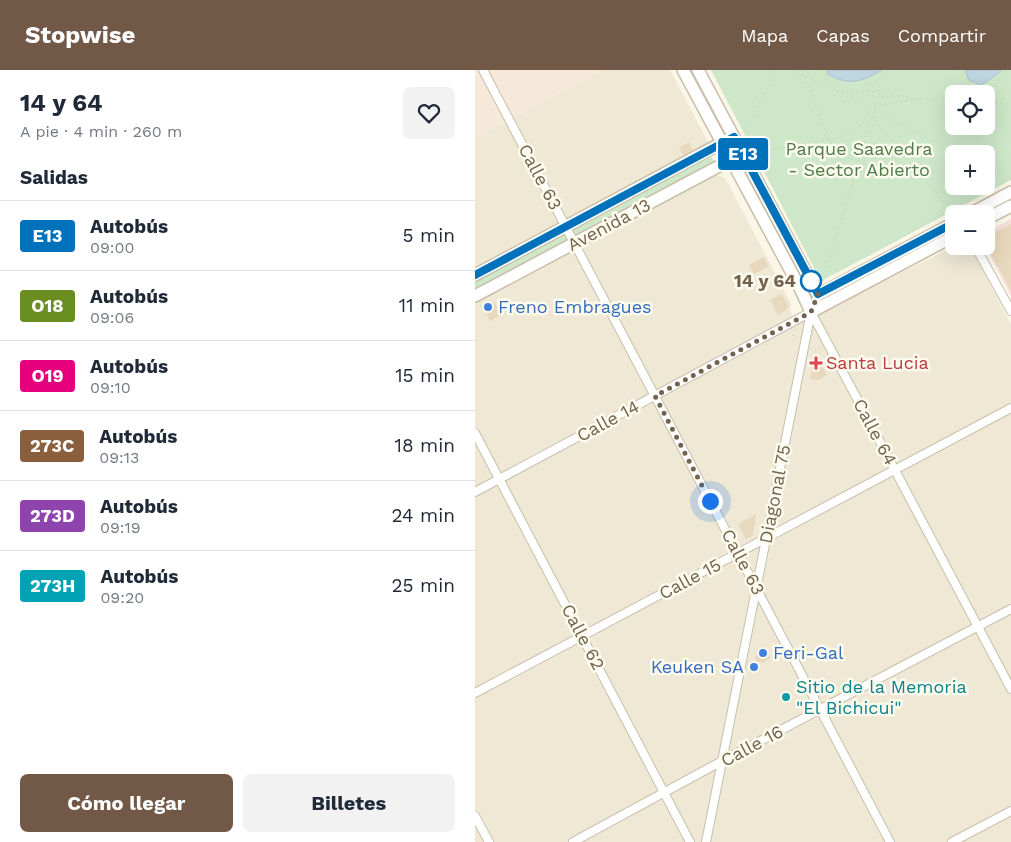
<!DOCTYPE html>
<html lang="es">
<meta charset="utf-8">
<style>
:root{--surface:#fff;--page:#f2f2f3;--text:#1f2937;--muted:#747a83;--line:#e0e1e3;--accent:#725947}
body{margin:0;font-family:"Work Sans",sans-serif;background:var(--page);color:var(--text);height:100vh;display:flex;flex-direction:column;font-size:19px;white-space:nowrap}
*{box-sizing:border-box;margin:0}
p{font-size:16px;color:var(--muted)}
.icon{flex:none;width:28px;height:28px;fill:none;stroke:currentColor;stroke-width:2;stroke-linecap:round;stroke-linejoin:round}
.map{position:relative;flex:1;overflow:hidden}
.side{display:flex;flex-direction:column;background:var(--surface);width:475px}
.side>*{flex:none}
.badge{padding:0 10px;border-radius:4px;font-size:18px;line-height:32px}
.controls{position:absolute;left:470px;top:15px;display:grid;gap:10px}
.controls a{display:grid;place-items:center;width:50px;height:50px;border-radius:8px;background:var(--surface);box-shadow:0 5px 20px #0002;font-size:25px}
.you{position:absolute;width:25px;height:25px;margin:-12px;border:4px solid #fff;border-radius:50%;background:#1a73e8;box-shadow:0 0 0 8px #1a73e833}
.map>.badge{position:absolute;translate:-50% -50%;box-shadow:0 0 0 2px #fff}
h2{padding:0 20px;font-size:19px;line-height:45px}
.round{display:grid;place-items:center;flex:none;width:52px;height:52px;border-radius:8px;background:var(--page)}
.overview{display:flex;align-items:center;justify-content:space-between;height:85px;padding:0 20px}
h1{font-size:24px;font-weight:700;line-height:38px}
.primary-button{display:flex;gap:10px;margin-top:auto;padding:10px 20px}
.primary-button a{flex:1;height:58px;border-radius:8px;background:var(--accent);color:#fff;font-size:20px;font-weight:700;line-height:58px;text-align:center}
.primary-button a+a{background:var(--page);color:var(--text)}
ul{padding:0;list-style:none}
li{display:flex;align-items:center;gap:15px;height:70px;padding:0 20px;border-top:1px solid var(--line)}
li div{flex:1}
li b{display:block;font-size:19px}
li em{font-style:normal}
li .badge{min-width:55px;font-weight:700;text-align:center}
header{display:flex;align-items:center;gap:30px;box-sizing:border-box;height:70px;padding:0 25px;background:var(--accent);color:#fff}
header strong{font-size:24px}
nav{display:flex;gap:28px;margin-inline-start:auto;font-size:18px}
main{display:flex;flex:1;min-height:0}
.map>svg:first-child{display:block}
.residential{fill:#eee8d4}
.commercial{fill:#f6e9da}
.medical{fill:#f7dfdc}
.green{fill:#cde7c8;fill-rule:evenodd}
.water{fill:#bed5e2;stroke:#a6c2d3}
.building{fill:#e8d8bd}
.lines{fill:none;stroke-linecap:round;stroke-linejoin:round}
.street-casing{stroke:#c8bfad;stroke-width:10}
.secondary-casing{stroke:#c9bea9;stroke-width:14}
.path{stroke:#d2c1a6;stroke-width:1;stroke-dasharray:1 4;stroke-linecap:butt}
.street{stroke:#fff;stroke-width:8}
.secondary{stroke:#fff;stroke-width:11}
.line-casing{stroke:#fff;stroke-width:11}
.line{stroke:#0072bc;stroke-width:8}
.walk{stroke:#72634f;stroke-width:5;stroke-dasharray:0 9}
.stop-dot{fill:#fff;stroke:#0072bc;stroke-width:2.5}
.shop-dot{fill:#3f7fe0;stroke:#fdfbee;stroke-width:2}
.health-dot{fill:#e0444e;stroke:#fdfbee;stroke-width:2}
.culture-dot{fill:#0f9aa8;stroke:#fdfbee;stroke-width:2}
.labels{text-anchor:middle;stroke-width:5;stroke-linejoin:round;paint-order:stroke}
.park-label{font-size:18px;fill:#4e7c4b;stroke:#fdfbee}
.street-label{font-size:18px;fill:#72634f;stroke:#fdfbee}
.stop-label{font-size:18px;font-weight:bold;fill:#72634f;stroke:#fdfbee;text-anchor:end}
.shop-label{font-size:18px;fill:#366cbe;stroke:#fdfbee;text-anchor:start}
.health-label{font-size:18px;fill:#be3a42;stroke:#fdfbee;text-anchor:start}
.culture-label{font-size:18px;fill:#0d838f;stroke:#fdfbee;text-anchor:start}
</style>
<header>
<strong>Stopwise</strong>
<nav><a>Mapa</a><a>Capas</a><a>Compartir</a></nav>
</header>
<main>
<section class="side">
<div class="overview"><div><h1>14 y 64</h1><p>A pie · 4 min · 260 m</p></div><a class="round"><svg class="icon" aria-label="heart" viewBox="0 0 24 24"><path d="M12 20l-8-8c-3-5 5-10 8-4 3-6 11-1 8 4z"/></svg></a></div>
<h2>Salidas</h2>
<ul>
<li><span class="badge" style="background:#0072bc;color:#fff">E13</span><div><b>Autobús</b><p>09:00</p></div><em>5 min</em></li>
<li><span class="badge" style="background:#6b8e23;color:#fff">O18</span><div><b>Autobús</b><p>09:06</p></div><em>11 min</em></li>
<li><span class="badge" style="background:#e6007e;color:#fff">O19</span><div><b>Autobús</b><p>09:10</p></div><em>15 min</em></li>
<li><span class="badge" style="background:#8b5e3c;color:#fff">273C</span><div><b>Autobús</b><p>09:13</p></div><em>18 min</em></li>
<li><span class="badge" style="background:#8e44ad;color:#fff">273D</span><div><b>Autobús</b><p>09:19</p></div><em>24 min</em></li>
<li><span class="badge" style="background:#00a3b4;color:#fff">273H</span><div><b>Autobús</b><p>09:20</p></div><em>25 min</em></li>
</ul>
<div class="primary-button"><a>Cómo llegar</a><a>Billetes</a></div>
</section>
<div class="map">
<svg width="536" height="772" viewBox="0 0 536 772">
<rect width="100%" height="100%" fill="#faf7e8"/>
<g class="residential">
<path d="M128 0H195L233 72 229 79 0 201V68Z"/>
<path d="M242 105 250 108 316 234 315 241 321 255 480 176H495L536 255V772H0V233Z"/>
</g>
<path class="commercial" d="M0 0H128L0 68Z"/>
<path class="medical" d="M536 149V226L510 176H511V163Z"/>
<g class="green">
<path d="M236 0H536V110L346 211ZM479 24H511V56H479ZM479 84H511V116H479Z"/>
<path d="M234 86 238 89V95L0 220V209Z"/>
</g>
<g class="water">
<path d="M352 0H407C386 12 374 16 353 4Z"/>
<path d="M490 0H526L524 3 506 15 494 10Z"/>
</g>
<g class="building">
<path d="M214 72 218 80 208 85 204 78Z"/>
<path d="M536 154V221L511 175V167Z"/>
<path d="M289 187 294 197 278 204 274 195Z"/>
<path d="M307 224 313 236 311 240 303 245 295 230Z"/>
<path d="M19 232 26 245 15 251 8 237Z"/>
<path d="M340 285 352 305 344 310 335 309Z"/>
<path d="M281 444 278 465 271 469 263 454Z"/>
<path d="M290 576 295 588 288 593 280 591 283 579Z"/>
</g>
<g class="lines">
<defs>
<g id="street">
<path d="M8 0 415 772"/>
<path d="M500 176 536 241"/>
<path d="M336 242 536 619"/>
<path d="M0 363 215 772"/>
<path d="M0 422 336 242"/>
<path d="M0 623 536 338"/>
<path d="M0 746 14 772"/>
<path d="M98 772 247 691 536 539"/>
<path d="M231 772 336 242 343 225"/>
<path d="M477 772 536 741"/>
</g>
<g id="secondary">
<path d="M208 0 325 218 336 242 479 166"/>
<path d="M223 0 343 225 479 153"/>
<path d="M495 144 536 122"/>
<path d="M511 149 536 136"/>
<path d="M0 205 254 69"/>
<path d="M0 226 263 86"/>
</g>
</defs>
<use href="#street" class="street-casing"/>
<use href="#secondary" class="secondary-casing"/>
<g class="path">
<path d="M318 0 392 36 398 34 400 36V42L396 44 392 43 391 39 392 36"/>
<path d="M322 0 325 3"/>
<path d="M326 0 329 6"/>
<path d="M346 0 359 19"/>
<path d="M484 0C494 14 499 18 517 18L529 4 530 0"/>
<path d="M330 7 354 70 378 112"/>
<path d="M362 21 378 22 396 14 415 0"/>
<path d="M423 26 405 27 378 22 405 21 423 26 444 29H467L479 31"/>
<path d="M470 29H479"/>
<path d="M511 30 523 33"/>
<path d="M511 33 536 34"/>
<path d="M401 36 442 29"/>
<path d="M401 42 484 84"/>
<path d="M267 63 271 59 301 0"/>
<path d="M279 82 354 70 375 65 396 44 434 92 476 139"/>
<path d="M511 97 533 108"/>
<path d="M390 188 476 139 536 108"/>
<path d="M348 211 378 113 396 45"/>
<path d="M319 260 318 269 322 271"/>
<path d="M336 279 339 281 346 277"/>
</g>
<use href="#street" class="street"/>
<use href="#secondary" class="secondary"/>
</g>
<g class="lines">
<defs>
<path id="line" d="M0 205 259 67 343 224 479 153"/>
</defs>
<use href="#line" class="line-casing"/>
<use href="#line" class="line"/>
<path class="walk" d="M235 431 180 326 336 242 343 224 336 211"/>
</g>
<circle class="stop-dot" cx="336" cy="211" r="10"/>
<g class="shop-dot">
<circle cx="13" cy="237" r="5"/>
<circle cx="288" cy="583" r="5"/>
<circle cx="279" cy="597" r="5"/>
</g>
<path class="health-dot" d="M338.5 285.5h5v5h5v5h-5v5h-5v-5h-5v-5h5z"/>
<circle class="culture-dot" cx="311" cy="627" r="5"/>
<g class="labels">
<g class="park-label">
<text x="384" y="85">Parque Saavedra<tspan x="384" dy="21">- Sector Abierto</tspan></text>
</g>
<g class="street-label">
<text transform="translate(65 107) rotate(62)" y="6">Calle 63</text>
<text transform="translate(134 155) rotate(-28)" y="6">Avenida 13</text>
<text transform="translate(133 351) rotate(-28)" y="6">Calle 14</text>
<text transform="translate(400 362) rotate(62)" y="6">Calle 64</text>
<text transform="translate(300 424) rotate(-79)" y="6">Diagonal 75</text>
<text transform="translate(268 492) rotate(62)" y="6">Calle 63</text>
<text transform="translate(215 509) rotate(-28)" y="6">Calle 15</text>
<text transform="translate(108 567) rotate(62)" y="6">Calle 62</text>
<text transform="translate(277 676) rotate(-28)" y="6">Calle 16</text>
</g>
<g class="stop-label">
<text x="321" y="217">14 y 64</text>
</g>
<g class="shop-label">
<text x="23" y="243">Freno Embragues</text>
<text x="298" y="589">Feri-Gal</text>
<text x="269" y="603" text-anchor="end">Keuken SA</text>
</g>
<g class="health-label">
<text x="351" y="299">Santa Lucia</text>
</g>
<g class="culture-label">
<text x="321" y="623">Sitio de la Memoria<tspan x="321" dy="21">"El Bichicui"</tspan></text>
</g>
</g>
</svg>
<div class="controls">
<a><svg class="icon" aria-label="locate" viewBox="0 0 24 24"><circle cx="12" cy="12" r="6"/><path d="M12 2v4M12 18v4M2 12h4M18 12h4"/></svg></a>
<a>+</a>
<a>−</a>
</div>
<div class="you" style="left:235px;top:431px"></div>
<b class="badge" style="left:268px;top:84px;background:#0072bc;color:#fff">E13</b>
</div>
</main>
